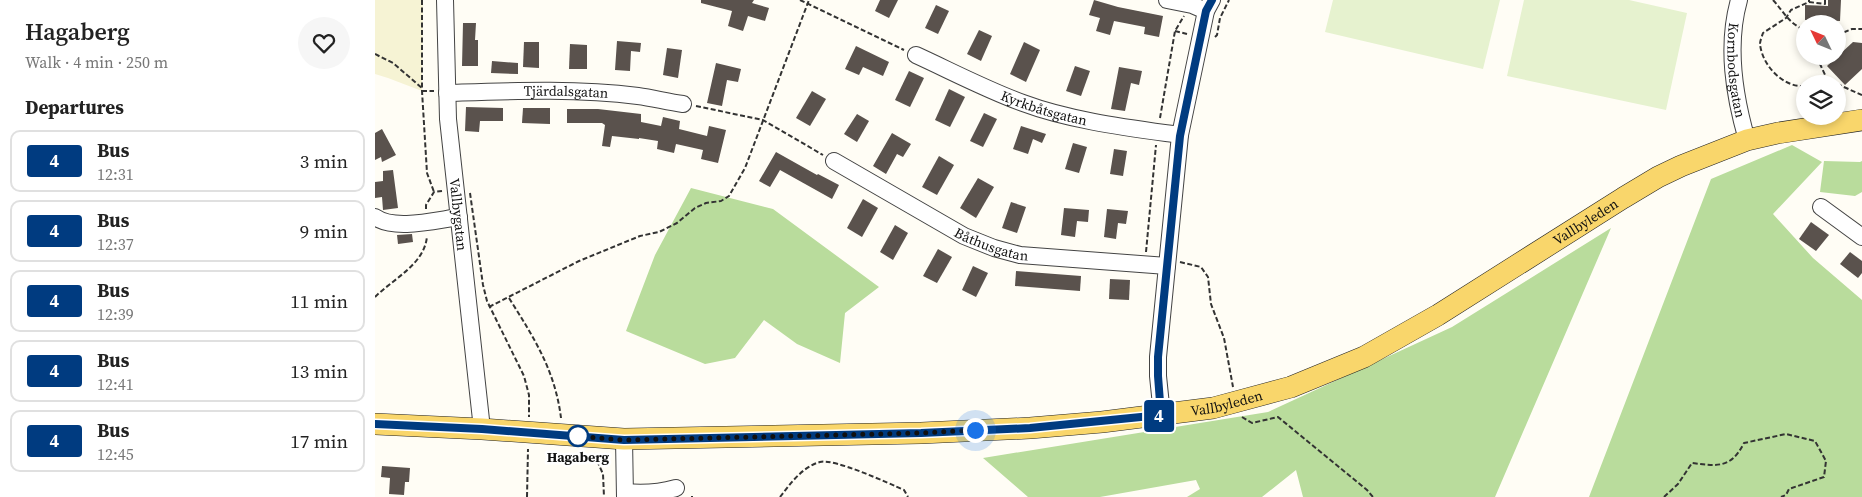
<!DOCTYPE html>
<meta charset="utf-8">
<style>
:root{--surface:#fff;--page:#f6f6f6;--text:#222;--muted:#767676;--line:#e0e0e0}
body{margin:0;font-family:"Source Serif 4",serif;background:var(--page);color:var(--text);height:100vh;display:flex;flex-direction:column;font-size:19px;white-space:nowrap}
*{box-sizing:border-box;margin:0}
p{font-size:16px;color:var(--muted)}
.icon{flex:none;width:28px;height:28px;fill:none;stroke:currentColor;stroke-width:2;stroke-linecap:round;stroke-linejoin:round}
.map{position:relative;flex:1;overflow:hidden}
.panel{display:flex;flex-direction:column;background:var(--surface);width:375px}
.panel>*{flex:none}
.badge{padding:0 10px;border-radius:4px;font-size:18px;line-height:32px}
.needle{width:32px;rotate:313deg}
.fabs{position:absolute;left:1421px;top:15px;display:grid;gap:10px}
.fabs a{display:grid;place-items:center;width:50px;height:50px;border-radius:50%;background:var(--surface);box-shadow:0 2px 8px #0003;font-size:25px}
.you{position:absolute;width:25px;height:25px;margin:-12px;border:4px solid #fff;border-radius:50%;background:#1a73e8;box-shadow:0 0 0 8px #1a73e833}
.map>.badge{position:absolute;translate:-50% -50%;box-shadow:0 0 0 2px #fff}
h2{padding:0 25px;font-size:19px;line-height:45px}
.round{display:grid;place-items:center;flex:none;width:52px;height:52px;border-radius:26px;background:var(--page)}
.overview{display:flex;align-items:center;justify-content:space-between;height:85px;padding:0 25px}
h1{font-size:24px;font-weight:600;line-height:38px}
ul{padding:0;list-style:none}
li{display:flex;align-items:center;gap:15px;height:62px;margin:0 10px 8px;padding:0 15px;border:2px solid var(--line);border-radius:10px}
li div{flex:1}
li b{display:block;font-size:19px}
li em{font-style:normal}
li .badge{min-width:55px;font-weight:700;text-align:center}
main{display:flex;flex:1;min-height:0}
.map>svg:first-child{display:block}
.farmland{fill:#f6f3d4}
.forest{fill:#b9dc9c}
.pitch{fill:#e6f2cf}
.building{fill:#5a524d}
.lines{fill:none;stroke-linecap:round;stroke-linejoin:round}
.minor-casing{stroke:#444;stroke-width:18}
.major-casing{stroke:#222;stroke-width:22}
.path{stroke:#333;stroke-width:2;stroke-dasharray:5 2.5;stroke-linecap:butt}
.minor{stroke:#fff;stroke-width:16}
.major{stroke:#f9d66b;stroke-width:21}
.line-casing{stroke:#fff;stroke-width:11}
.line{stroke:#003b80;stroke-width:8}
.walk{stroke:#111;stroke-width:5;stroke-dasharray:0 9}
.stop-dot{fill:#fff;stroke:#003b80;stroke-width:2.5}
.labels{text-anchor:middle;stroke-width:5;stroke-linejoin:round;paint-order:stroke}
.street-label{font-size:14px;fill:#111;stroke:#fff}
.stop-label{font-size:14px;font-weight:bold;fill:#111;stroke:#fff}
</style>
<main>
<section class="panel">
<div class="overview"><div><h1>Hagaberg</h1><p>Walk · 4 min · 250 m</p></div><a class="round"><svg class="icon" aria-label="heart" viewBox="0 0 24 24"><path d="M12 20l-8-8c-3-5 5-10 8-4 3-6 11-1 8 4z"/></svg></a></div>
<h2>Departures</h2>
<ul>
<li><span class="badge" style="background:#003b80;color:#fff">4</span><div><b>Bus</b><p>12:31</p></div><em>3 min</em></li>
<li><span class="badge" style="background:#003b80;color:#fff">4</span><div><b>Bus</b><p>12:37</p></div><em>9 min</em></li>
<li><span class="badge" style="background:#003b80;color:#fff">4</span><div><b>Bus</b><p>12:39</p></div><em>11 min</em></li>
<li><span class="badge" style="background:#003b80;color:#fff">4</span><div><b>Bus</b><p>12:41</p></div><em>13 min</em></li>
<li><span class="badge" style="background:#003b80;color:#fff">4</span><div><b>Bus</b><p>12:45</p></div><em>17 min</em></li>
</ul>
</section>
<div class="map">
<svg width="1487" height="497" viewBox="0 0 1487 497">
<rect width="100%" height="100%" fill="#fffdf5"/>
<path class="farmland" d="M0 0H48L47 91 13 78 0 74Z"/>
<g class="forest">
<path d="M1417 145 1447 162 1398 214 1438 258 1487 300V497H1214L1336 179Z"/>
<path d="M1449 161 1485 162 1487 161V192L1480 196 1445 192Z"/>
<path d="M316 188 398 209 504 287 470 313 465 363 422 344 389 320 360 358 330 364 251 331 280 255Z"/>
<path d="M1236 228 1120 497H928L921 470 887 497H812L825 489 821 480 725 497H653L608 458 893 412 1077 327Z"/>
</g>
<g class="pitch">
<path d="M958 0H1125L1108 69 950 32Z"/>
<path d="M1149 0H1254L1312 13 1291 110 1132 76Z"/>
</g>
<g class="building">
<path d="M326 0H379L377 3 394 8 390 21 373 16 368 31 353 26 357 11 326 3Z"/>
<path d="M505 0H523L514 18 500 11Z"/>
<path d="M719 0 743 7 788 16 784 37 769 34 770 27 739 21 735 35 721 31 725 18 714 15Z"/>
<path d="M1453 0H1466L1465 21 1430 20V5L1453 6Z"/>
<path d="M561 5 574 11 563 34 550 28Z"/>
<path d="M88 23H101L100 40H103V66H87Z"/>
<path d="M604 30 617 36 606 61 592 54Z"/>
<path d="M242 41 266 43 265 52 256 51 255 71 240 70Z"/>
<path d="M149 42H164V68L148 67Z"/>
<path d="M649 42 665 50 651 82 635 74Z"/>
<path d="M1478 42 1487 43V69L1470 85 1452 66Z"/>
<path d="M195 44 212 45V69H194Z"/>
<path d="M481 46 514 62 508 76 488 67 484 75 470 69Z"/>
<path d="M292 48 307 50 303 78 288 75Z"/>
<path d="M117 61 143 63V74L116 73Z"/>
<path d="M341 63 366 69 363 82 352 80 347 106 332 103Z"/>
<path d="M700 66 715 71 706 96 691 91Z"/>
<path d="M744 67 767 71 764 85 756 83 750 111 736 109Z"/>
<path d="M534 71 549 78 535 107 520 100Z"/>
<path d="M574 89 590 97 575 127 560 120Z"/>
<path d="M437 91 451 99 435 126 421 118Z"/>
<path d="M91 107 128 108V121H105L104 132 90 131Z"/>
<path d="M148 108H175V124L147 123Z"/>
<path d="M192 109H223L266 114V122L286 126 288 117 305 121 304 129 332 136 334 126 351 130 343 163 326 159 328 150 301 144 299 153 282 149 283 141 264 138V139L237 136 235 147 227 146 230 125 227 123H192Z"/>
<path d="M609 113 622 119 608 147 595 141Z"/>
<path d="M482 114 494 121 482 142 469 134Z"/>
<path d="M646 126 671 134 667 143 658 139 653 154 638 149Z"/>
<path d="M7 129 21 155 7 162 6 157 0 160V133Z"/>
<path d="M517 133 536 144 528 157 522 154 511 174 498 166Z"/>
<path d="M698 143 712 147 704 173 690 169Z"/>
<path d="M739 149 752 151 748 176 735 174Z"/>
<path d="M401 152 442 175 443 174 464 185 457 199 405 170 395 187 384 181Z"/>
<path d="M564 156 579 165 562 195 547 187Z"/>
<path d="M18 170 23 208 8 210 7 197 0 198V182L8 181V171Z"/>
<path d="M603 178 619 187 601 218 585 208Z"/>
<path d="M488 199 503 208 487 237 472 228Z"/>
<path d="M636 202 651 207 642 233 627 228Z"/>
<path d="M689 208 714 210 713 222 702 221 700 237 686 235Z"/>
<path d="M732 209 753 211 751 224 743 223 741 239 729 237Z"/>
<path d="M1436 222 1454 235 1441 251 1424 239Z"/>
<path d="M520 225 533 233 518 260 505 252Z"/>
<path d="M37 234 38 242 23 244 22 235Z"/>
<path d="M563 249 577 257 562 283 548 276Z"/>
<path d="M1475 252 1487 261V273L1483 278 1465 264Z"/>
<path d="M598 266 613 273 601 297 587 290Z"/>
<path d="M641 271 706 276 705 291 640 286Z"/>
<path d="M735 279 755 280 754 300 734 299Z"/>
<path d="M7 466 35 468 34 482H30L29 495 14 494 15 478 6 477Z"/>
</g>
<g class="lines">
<defs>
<g id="minor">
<path id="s1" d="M70 0 73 119 107 429"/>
<path d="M792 0 817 5 831 11"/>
<path id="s2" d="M1364 0C1351 46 1359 95 1372 140"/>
<path id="s3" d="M541 55C576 71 612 90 648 103 696 121 755 128 805 135"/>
<path id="s4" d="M72 93C135 91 200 88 263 96 278 98 293 102 308 104"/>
<path id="s5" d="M459 161 589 236 619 248 645 255 792 266"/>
<path d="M1446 207 1487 237"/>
<path d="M0 217C19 231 61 220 84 217"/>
<path d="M787 415 783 376V357L805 135 831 11 837 0"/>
<path d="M249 439 250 497"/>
<path d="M250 492C268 494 283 493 301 488"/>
</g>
<g id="major">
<path id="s6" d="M0 424 107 429 249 439 546 433 655 428 727 422 838 408 916 387 989 357 1063 315 1248 198 1283 177 1306 166 1372 140 1403 133 1487 120"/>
</g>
</defs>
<use href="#minor" class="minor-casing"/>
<use href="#major" class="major-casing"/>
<g class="path">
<path d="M47 0V91L52 173 59 192"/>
<path d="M425 0 529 50"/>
<path d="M1398 0C1409 12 1414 24 1430 30"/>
<path d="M1434 2 1450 4V0"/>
<path d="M800 31 812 34"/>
<path d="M1462 35 1477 29H1487"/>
<path d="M840 37 842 35 845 18 854 0"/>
<path d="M0 54 18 63 47 88"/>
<path d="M1447 56 1445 64 1451 77 1462 84"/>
<path d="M1441 84 1445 83 1451 77"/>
<path d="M1462 84 1487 95"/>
<path d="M1430 86C1408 88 1387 65 1385 44 1385 41 1387 36 1388 33L1411 18 1416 10 1434 2V0"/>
<path d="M47 91H59"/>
<path d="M321 106 388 120 448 155"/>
<path d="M785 118 800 31 809 16"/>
<path d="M95 193 108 285 112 301 149 376 154 395V417"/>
<path d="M51 209V205L59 192 67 191"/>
<path d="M771 252 781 145"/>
<path d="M805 262 826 267 833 277 836 304 849 338 858 387"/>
<path d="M0 297C18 279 50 264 52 236"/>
<path d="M134 298C159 338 180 370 186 418"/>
<path d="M114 307 204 261 265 236 284 232 302 223 320 208 331 203 346 201 354 196 370 168 434 0"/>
<path d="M867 417 877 423 903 417 992 490 998 497"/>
<path d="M219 454 228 474 229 497"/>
<path d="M317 496V497"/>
<path d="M152 497 153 449"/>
<path d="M405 497C416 483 427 467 445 462 459 458 513 483 529 490L533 497"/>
<path d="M1289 497 1303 484 1317 463C1342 466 1356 469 1369 443L1411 434 1440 441 1451 461 1449 477 1414 489 1411 495 1406 497"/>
</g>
<use href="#minor" class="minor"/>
<use href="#major" class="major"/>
</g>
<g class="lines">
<defs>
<path id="line" d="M0 424 107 429 249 440 546 433 655 428 786 415 783 376V357L805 136 831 11 837 0"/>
</defs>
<use href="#line" class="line-casing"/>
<use href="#line" class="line"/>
<path class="walk" d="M203 436H197L249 440 546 433 600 430"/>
</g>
<circle class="stop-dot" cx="203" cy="436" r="10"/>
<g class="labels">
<g class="street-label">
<text dy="5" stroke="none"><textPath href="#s2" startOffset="71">Kornbodsgatan</textPath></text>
<text dy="5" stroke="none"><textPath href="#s4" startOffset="119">Tjärdalsgatan</textPath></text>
<text dy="5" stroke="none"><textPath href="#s3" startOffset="139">Kyrkbåtsgatan</textPath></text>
<text dy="5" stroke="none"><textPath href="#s1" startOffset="215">Vallbygatan</textPath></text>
<text dy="5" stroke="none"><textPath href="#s6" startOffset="1259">Vallbyleden</textPath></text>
<text dy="5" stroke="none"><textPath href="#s5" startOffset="179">Båthusgatan</textPath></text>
<text dy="5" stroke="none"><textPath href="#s6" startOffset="854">Vallbyleden</textPath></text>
</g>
<g class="stop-label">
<text x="203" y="462">Hagaberg</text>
</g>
</g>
</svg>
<div class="fabs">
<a><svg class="needle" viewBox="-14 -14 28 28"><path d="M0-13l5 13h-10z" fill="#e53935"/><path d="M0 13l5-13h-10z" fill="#767676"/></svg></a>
<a><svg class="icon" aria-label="layers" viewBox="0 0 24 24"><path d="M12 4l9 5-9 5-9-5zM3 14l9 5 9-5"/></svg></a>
</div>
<div class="you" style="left:600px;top:430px"></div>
<b class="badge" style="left:784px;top:416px;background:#003b80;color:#fff">4</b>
</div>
</main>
